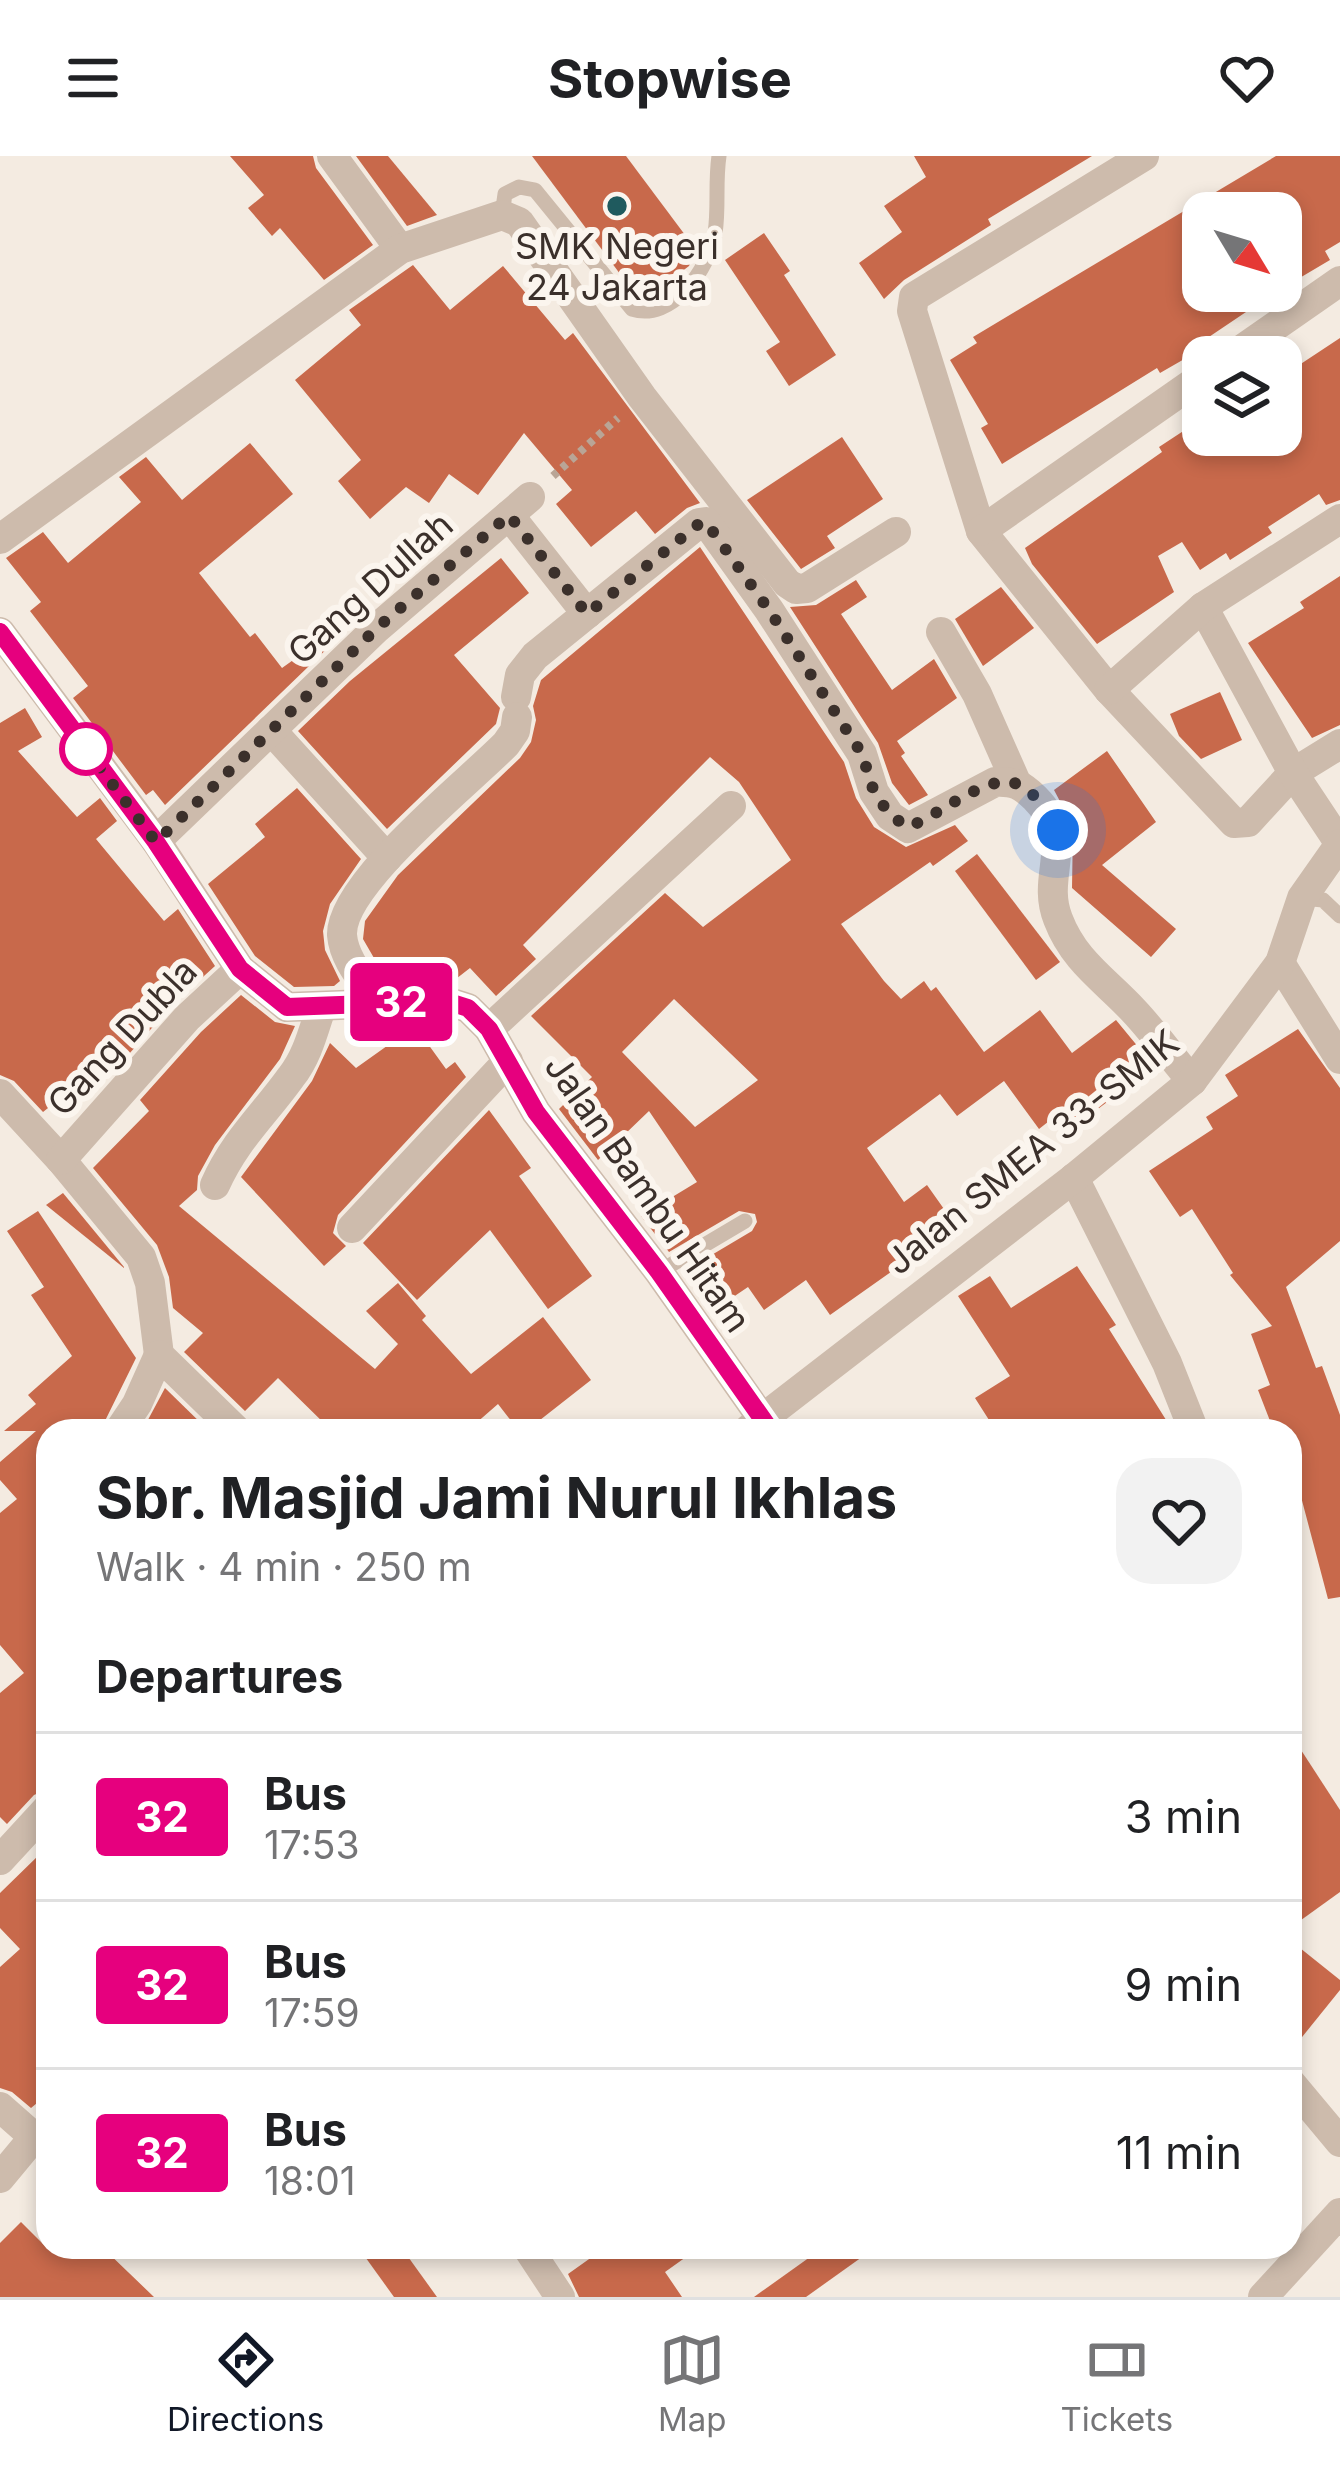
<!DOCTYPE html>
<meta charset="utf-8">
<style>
:root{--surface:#fff;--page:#f2f2f2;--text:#202124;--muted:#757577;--line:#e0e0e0;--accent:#111827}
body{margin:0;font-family:Inter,sans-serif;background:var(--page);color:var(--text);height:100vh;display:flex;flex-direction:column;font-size:45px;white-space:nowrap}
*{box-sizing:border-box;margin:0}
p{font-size:39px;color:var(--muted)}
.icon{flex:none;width:66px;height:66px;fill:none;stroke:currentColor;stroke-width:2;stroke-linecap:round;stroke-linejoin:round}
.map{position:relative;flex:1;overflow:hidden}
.sheet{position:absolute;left:36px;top:1263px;width:1266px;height:840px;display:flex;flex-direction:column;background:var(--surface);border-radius:36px;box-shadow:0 6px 18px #0003}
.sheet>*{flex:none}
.badge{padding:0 24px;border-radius:9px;font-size:42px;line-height:78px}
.needle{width:78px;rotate:128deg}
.tools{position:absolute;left:1182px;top:36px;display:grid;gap:24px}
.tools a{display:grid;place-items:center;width:120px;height:120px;border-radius:24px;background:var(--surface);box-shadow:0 6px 18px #0003;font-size:60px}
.you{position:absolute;width:60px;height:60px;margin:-30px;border:9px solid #fff;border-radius:50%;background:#1a73e8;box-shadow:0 0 0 18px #1a73e833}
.map>.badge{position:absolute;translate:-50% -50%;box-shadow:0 0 0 6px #fff}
h2{padding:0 60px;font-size:45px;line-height:108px}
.round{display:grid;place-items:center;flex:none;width:126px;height:126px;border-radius:36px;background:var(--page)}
.headline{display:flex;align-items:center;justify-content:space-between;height:204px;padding:0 60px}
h1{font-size:57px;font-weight:700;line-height:90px}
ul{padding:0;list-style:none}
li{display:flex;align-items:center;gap:36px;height:168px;padding:0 60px;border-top:3px solid var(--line)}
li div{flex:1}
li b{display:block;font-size:45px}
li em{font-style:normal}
li .badge{min-width:132px;font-weight:700;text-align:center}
header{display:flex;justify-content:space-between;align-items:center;height:156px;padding:0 60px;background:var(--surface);font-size:54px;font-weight:700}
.tabs{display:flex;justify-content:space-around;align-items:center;height:168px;border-top:3px solid var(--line);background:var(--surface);font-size:33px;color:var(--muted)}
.tabs a{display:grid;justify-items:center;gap:6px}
.tabs .active{color:var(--accent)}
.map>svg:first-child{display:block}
.building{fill:#c8694b;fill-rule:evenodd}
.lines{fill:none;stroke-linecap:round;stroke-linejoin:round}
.path{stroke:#b9a596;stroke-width:8;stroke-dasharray:6 6;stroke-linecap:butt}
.lane{stroke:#cdbbac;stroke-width:15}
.street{stroke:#cdbbac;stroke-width:30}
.line-casing{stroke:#fff;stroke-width:27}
.line{stroke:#e6007e;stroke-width:18}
.walk{stroke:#3b302b;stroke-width:12;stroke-dasharray:0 21.6}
.poi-dot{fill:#1f5a5e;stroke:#fbf5ee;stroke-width:4.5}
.stop-dot{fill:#fff;stroke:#e6007e;stroke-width:6}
.labels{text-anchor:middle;stroke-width:12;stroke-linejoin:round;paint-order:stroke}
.poi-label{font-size:36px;fill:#3b302b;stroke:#fbf5ee}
.street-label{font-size:36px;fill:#3b302b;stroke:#fbf5ee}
</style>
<header><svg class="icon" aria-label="menu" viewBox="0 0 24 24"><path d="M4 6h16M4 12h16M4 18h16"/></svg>Stopwise<svg class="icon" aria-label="heart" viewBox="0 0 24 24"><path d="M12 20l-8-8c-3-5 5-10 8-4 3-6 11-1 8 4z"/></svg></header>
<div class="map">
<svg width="1340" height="2141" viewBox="0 0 1340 2141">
<rect width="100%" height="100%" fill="#f4ebe1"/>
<g class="building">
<path d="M230 0H313L316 12 373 89 324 124 280 72 272 80 248 52 264 39Z"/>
<path d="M356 0H388L437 59 407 70Z"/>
<path d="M532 0H626L697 95 689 110 646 143 638 142Z"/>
<path d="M914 0H1092L988 63 991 69 904 124 884 143 859 107 902 76 884 50 926 21Z"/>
<path d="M1276 0H1340V86L1325 95 1330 104 1281 133V57H1203V135H1277L1197 189 1200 194 1160 217 1157 212 1002 308 981 272 988 268 950 204 977 187 973 181Z"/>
<path d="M764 77 790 115 784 119 836 199 789 230 766 195 780 186 725 104Z"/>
<path d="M413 109 450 154 503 110 565 184 573 177 700 347 687 352 655 378 636 355 591 391 556 348 572 334 524 277 478 339 449 318 429 347 406 331 370 363 338 325 361 304 295 224 361 169 349 154Z"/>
<path d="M1340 182V344L1326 349 1319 338 1268 371 1272 377 1230 404 1226 397 1200 414 1182 386 1158 400 1174 436 1097 488 1032 408 1025 392 1162 296 1159 291 1194 268 1200 279H1281V221Z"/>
<path d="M842 281 883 343 827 380 835 392 801 413 747 344Z"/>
<path d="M250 287 293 338 199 417 250 481 255 477 282 512 331 477 336 484 165 649 153 634 146 639 73 542 88 530 30 455 41 446 6 402 43 376 68 407 141 346 119 321 146 301 182 344Z"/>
<path d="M700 391 844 606 856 642 874 671 906 691 955 669 968 685 933 710 930 706 841 768 884 825 901 843 924 825 931 835 936 831 984 896 1040 854 1072 897 1116 864 1158 915 1138 930 1135 925 1070 974 1058 958 1039 973 1004 925 957 960 940 938 867 992 904 1046 927 1029 956 1070 830 1159 806 1124 764 1154 748 1131 711 1156 683 1116 752 1075 757 1066 755 1058 739 1055 669 1096 641 1060 697 1026 649 955 598 1004 559 953 592 921 531 860 665 737 703 771 791 704 739 626 710 601 523 789 536 803 496 840 470 812 452 826 389 828 363 783 365 765 398 719 520 602 531 586 536 564 533 550 541 524ZM674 843 758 924 695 971 622 896Z"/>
<path d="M501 402 529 437 454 499 500 552 496 568 387 673 298 575 350 525Z"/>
<path d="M1340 420V569L1312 582 1248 487 1304 452 1300 446Z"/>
<path d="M856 424 867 441 841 458 892 534 934 503 957 542 897 585 905 597 901 600 928 639 909 649 892 627 878 587 790 451 816 449Z"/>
<path d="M1001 431 1034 472 983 510 955 463Z"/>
<path d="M1220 536 1242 584 1201 603 1179 580 1170 558Z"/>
<path d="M25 552 42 581 18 595 77 661 100 642 117 665 96 683 164 765 178 753 215 810 172 849 115 914 107 905 43 956 14 925 0 919V567Z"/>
<path d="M1107 595 1156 666 1102 709 1176 773 1151 801 1072 732 1073 670 1054 634Z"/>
<path d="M297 632 361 703 330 748 323 775 325 794 340 825 334 830 294 831 255 800 208 728 265 681 255 668Z"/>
<path d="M977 698 1060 806 1036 824 955 715Z"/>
<path d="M241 839 275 866 295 870 280 903 215 989 198 1020 197 1034 179 1050 375 1213 398 1188 366 1155 398 1127 426 1160 422 1164 471 1218 543 1161 591 1224 526 1275H519L498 1248 467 1275H332L278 1222 245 1255 184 1196 203 1177 173 1152 169 1121 157 1089 93 1012 149 955 140 944 201 876Z"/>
<path d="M415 870 446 913 455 906 466 921 338 1059 333 1077 346 1090 324 1110 241 1021 312 925 330 887 356 912Z"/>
<path d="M1298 873 1340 932V1085L1286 1131 1316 1212 1322 1210 1340 1259V1441L1328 1443 1295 1318 1290 1320V1275H1274L1258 1234 1270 1229 1251 1178 1272 1170 1230 1119 1233 1117 1192 1053 1180 1061 1149 1015 1213 973 1206 961 1238 940 1225 919Z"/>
<path d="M489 954 531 1012 519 1020 592 1120 548 1153 490 1074 417 1144 363 1087Z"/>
<path d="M63 1037 124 1111V1112L46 1049Z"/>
<path d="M38 1055 136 1202 100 1275H48V1633L34 1639 7 1668 0 1661V1537L24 1517 0 1489V1357L17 1343 0 1324V1306L36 1275H4L36 1248 28 1239 72 1200 31 1139 44 1131 7 1075Z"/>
<path d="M1077 1110 1116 1169 1109 1173 1173 1275H996L975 1242 1010 1220 958 1140 990 1120 1011 1152Z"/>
<path d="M165 1232 209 1275H142Z"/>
<path d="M1290 1577 1340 1654V1736L1290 1772Z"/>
<path d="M48 1681V1938L31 1952 12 1936 0 1932V1811L20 1793 0 1772V1737L40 1698 36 1694Z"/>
<path d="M1290 1784 1340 1824V1834L1290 1896Z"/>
<path d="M21 2066 46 2091H102L154 2141H0V2087Z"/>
<path d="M358 2091H401L437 2141H394Z"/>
<path d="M606 2091H700L665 2116 682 2141H579L568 2118Z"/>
<path d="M824 2091H876L806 2141H754Z"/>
</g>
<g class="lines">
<path class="path" d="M553 320 618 262"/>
<g class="lane">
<path d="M502 59 505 38 519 31 535 34 632 153C672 166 709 113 715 77 719 52 715 26 719 0"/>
<path d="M1302 742 1323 744 1340 760"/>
<path d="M659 1116 745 1065"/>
</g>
<g class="street">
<path d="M332 0 400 93"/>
<path d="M1144 0 914 141 912 155 981 375 1109 534 1234 667 1248 666 1293 617 1340 588"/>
<path d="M1231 201 1340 125"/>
<path d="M509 359 587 458"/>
<path d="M981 375 1203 220"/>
<path d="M0 383 400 93 502 59 519 66 642 241 787 427 796 433 807 432 896 376"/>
<path d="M1203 451 1293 617 1340 688"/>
<path d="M0 476 156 685 240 813 287 851 446 845 468 852 489 873 536 956 659 1116 771 1275"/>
<path d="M941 476 977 538 1016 626"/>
<path d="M1109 534 1203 451 1340 363"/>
<path d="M516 541 520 519 535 500 699 367 706 366 769 454 862 598 874 636 890 660 908 672 995 626C1014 625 1022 629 1035 642 1078 685 1040 718 1058 763 1074 805 1104 823 1133 854 1154 876 1172 902 1192 925"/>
<path d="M271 574 387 702"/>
<path d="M156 685 377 472 530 341"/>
<path d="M1280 807 1340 903"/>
<path d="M377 845C364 825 344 804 342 779 340 728 469 626 506 588L515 575 517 561"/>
<path d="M489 873 731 650"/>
<path d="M0 938 61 1004 141 1101 150 1127 159 1199 237 1275"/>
<path d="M61 1004 187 862 240 813"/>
<path d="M1074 1022 1167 1207 1194 1275"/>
<path d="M215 1029C235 984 263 960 291 921 307 901 313 876 321 852"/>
<path d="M352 1072 508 905"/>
<path d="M749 1273 1074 1022 1192 925 1280 807 1302 742 1340 688"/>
<path d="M119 1275 137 1248 159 1199"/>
<path d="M0 1704 48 1652"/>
<path d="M1290 1926 1340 1986"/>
<path d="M0 1951 34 1981 48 1984"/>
<path d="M0 2022 34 1981"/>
<path d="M527 2091 560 2141"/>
<path d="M1263 2141 1340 2057"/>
</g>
</g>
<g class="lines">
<defs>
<path id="line" d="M0 476 156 686 240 813 287 851 446 845 468 852 489 873 536 956 659 1116 771 1275"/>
</defs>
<use href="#line" class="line-casing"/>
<use href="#line" class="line"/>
<path class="walk" d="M86 593 80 585 156 686 377 472 509 359 587 458 700 367 706 366 769 454 862 598 874 636 890 659 908 671C941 658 971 629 1007 625 1032 630 1047 653 1058 674"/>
</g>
<circle class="poi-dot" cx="617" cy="50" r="12"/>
<circle class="stop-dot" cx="86" cy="593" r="24"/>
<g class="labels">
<g class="poi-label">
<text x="617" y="103">SMK Negeri<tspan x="617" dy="41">24 Jakarta</tspan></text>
</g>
<g class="street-label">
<text transform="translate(370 432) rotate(-42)" y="13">Gang Dullah</text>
<text transform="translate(122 881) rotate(-47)" y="13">Gang Dubla</text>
<text transform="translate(1032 996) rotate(-39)" y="13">Jalan SMEA 33-SMIK</text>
<text transform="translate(648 1037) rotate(55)" y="13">Jalan Bambu Hitam</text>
</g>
</g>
</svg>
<div class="tools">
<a><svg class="needle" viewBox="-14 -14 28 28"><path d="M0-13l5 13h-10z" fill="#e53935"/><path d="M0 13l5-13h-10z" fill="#757577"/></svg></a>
<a><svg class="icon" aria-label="layers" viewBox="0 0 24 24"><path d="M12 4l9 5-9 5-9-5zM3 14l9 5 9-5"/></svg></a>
</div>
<div class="you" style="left:1058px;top:674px"></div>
<b class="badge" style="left:401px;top:846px;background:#e6007e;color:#fff">32</b>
<section class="sheet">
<div class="headline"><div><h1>Sbr. Masjid Jami Nurul Ikhlas</h1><p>Walk · 4 min · 250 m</p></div><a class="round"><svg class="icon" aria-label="heart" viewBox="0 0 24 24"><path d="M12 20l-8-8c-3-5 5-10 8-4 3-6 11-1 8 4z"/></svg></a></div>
<h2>Departures</h2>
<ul>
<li><span class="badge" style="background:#e6007e;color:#fff">32</span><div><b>Bus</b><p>17:53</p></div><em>3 min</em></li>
<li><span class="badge" style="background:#e6007e;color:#fff">32</span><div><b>Bus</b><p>17:59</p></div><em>9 min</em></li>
<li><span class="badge" style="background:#e6007e;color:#fff">32</span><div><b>Bus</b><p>18:01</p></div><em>11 min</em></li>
</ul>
</section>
</div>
<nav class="tabs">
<a class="active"><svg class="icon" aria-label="directions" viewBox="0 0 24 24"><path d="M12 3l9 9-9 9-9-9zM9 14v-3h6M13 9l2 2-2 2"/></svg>Directions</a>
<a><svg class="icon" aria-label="map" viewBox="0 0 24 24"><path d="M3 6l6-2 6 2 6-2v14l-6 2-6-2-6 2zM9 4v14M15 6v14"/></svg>Map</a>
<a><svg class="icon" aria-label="tickets" viewBox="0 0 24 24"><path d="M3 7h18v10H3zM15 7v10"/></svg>Tickets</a>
</nav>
